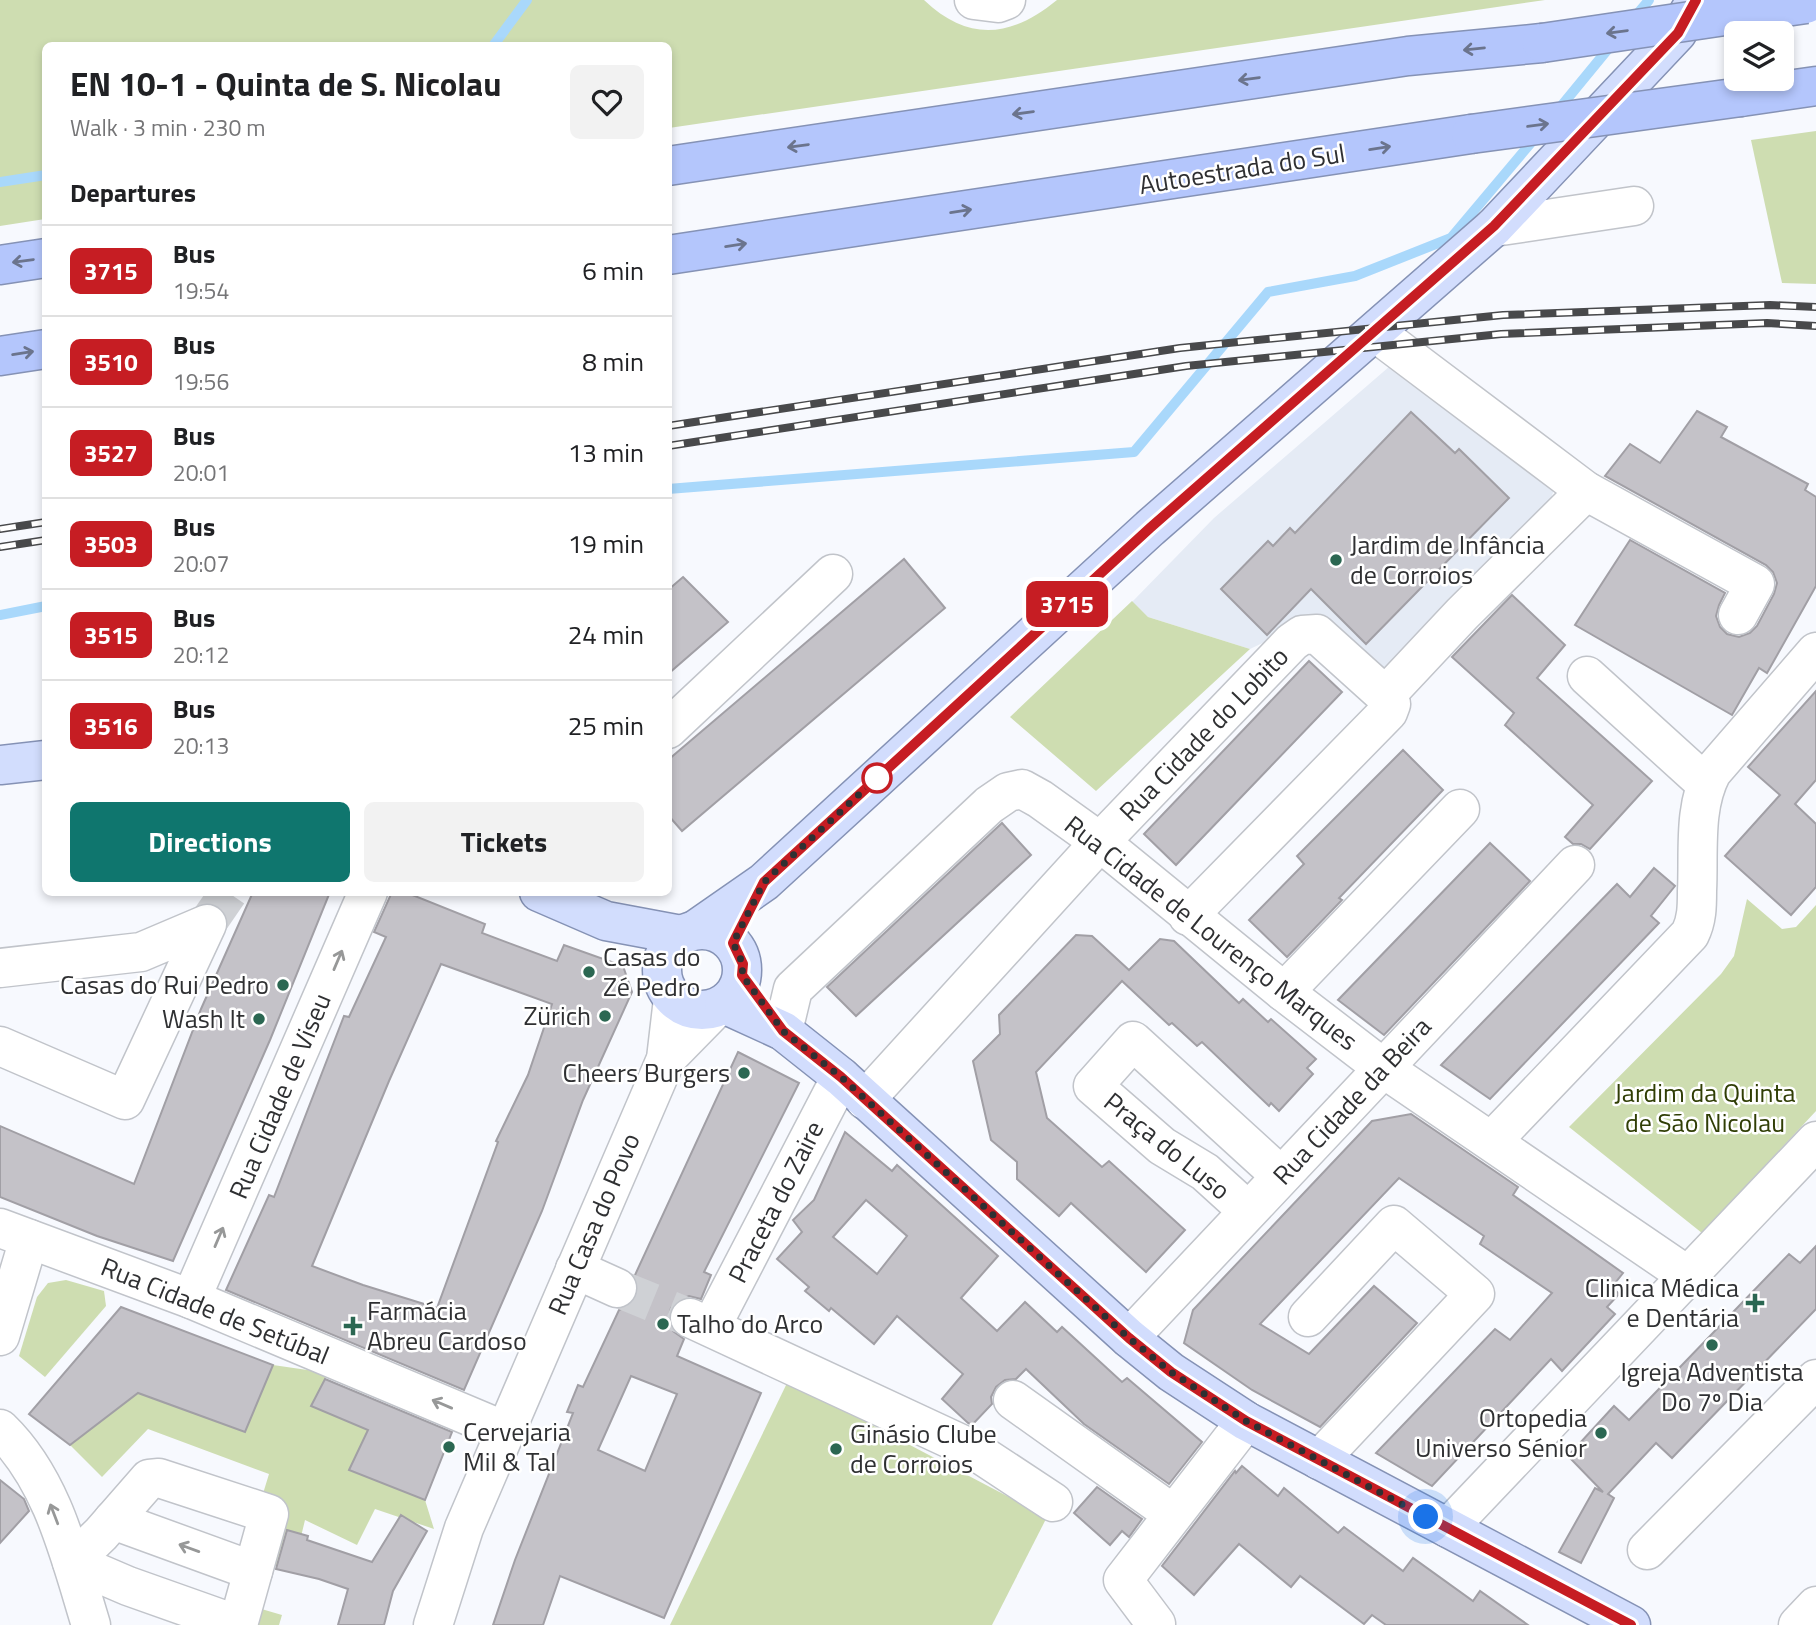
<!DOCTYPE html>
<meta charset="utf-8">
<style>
:root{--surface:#fff;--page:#f2f2f2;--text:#202124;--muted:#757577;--line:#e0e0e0;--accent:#0f766e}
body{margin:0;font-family:"Titillium Web",sans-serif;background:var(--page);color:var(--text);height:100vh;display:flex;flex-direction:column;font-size:26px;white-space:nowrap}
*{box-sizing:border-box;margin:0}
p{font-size:23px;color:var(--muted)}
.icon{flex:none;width:38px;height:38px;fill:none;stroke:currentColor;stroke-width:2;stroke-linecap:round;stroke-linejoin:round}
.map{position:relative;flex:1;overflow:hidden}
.side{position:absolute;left:42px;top:42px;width:630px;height:854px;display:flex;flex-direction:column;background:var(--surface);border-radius:10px;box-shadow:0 4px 10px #0003}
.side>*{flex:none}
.badge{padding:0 14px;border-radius:10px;font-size:24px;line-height:46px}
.controls{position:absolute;left:1724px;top:21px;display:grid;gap:14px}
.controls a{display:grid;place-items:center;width:70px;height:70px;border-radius:10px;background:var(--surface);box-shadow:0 4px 10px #0003;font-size:35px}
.you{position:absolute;width:35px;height:35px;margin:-18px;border:5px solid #fff;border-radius:50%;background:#1a73e8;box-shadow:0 0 0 10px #1a73e833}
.map>.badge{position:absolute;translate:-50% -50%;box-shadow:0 0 0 4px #fff}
h2{padding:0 28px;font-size:26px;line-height:63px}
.round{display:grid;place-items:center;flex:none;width:74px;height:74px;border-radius:10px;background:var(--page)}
.summary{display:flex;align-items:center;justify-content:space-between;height:119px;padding:0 28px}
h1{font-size:33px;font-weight:700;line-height:52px}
.cta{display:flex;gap:14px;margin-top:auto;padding:14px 28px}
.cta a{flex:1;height:80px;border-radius:10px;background:var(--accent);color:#fff;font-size:28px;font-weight:700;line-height:80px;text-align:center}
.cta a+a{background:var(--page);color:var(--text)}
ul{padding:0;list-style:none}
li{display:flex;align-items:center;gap:21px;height:91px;padding:0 28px;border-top:2px solid var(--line)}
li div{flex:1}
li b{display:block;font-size:26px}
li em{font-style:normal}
li .badge{min-width:77px;font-weight:700;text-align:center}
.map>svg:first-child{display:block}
.built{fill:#e5ebf5}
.green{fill:#ceddb1}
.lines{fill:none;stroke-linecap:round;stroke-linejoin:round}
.stream{stroke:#a9d8fb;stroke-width:10}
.building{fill:#c4c2c8;stroke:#a19fa5;stroke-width:2;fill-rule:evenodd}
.minor-tunnel{stroke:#cfd1d5;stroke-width:38;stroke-dasharray:38 19;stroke-linecap:butt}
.minor-casing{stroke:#c1c4ca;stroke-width:41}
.major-casing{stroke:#8592b5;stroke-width:41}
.highway-casing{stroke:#8592b5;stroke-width:41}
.minor{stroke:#fff;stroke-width:38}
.major{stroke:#d2ddfd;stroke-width:38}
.highway{stroke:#b4c6fc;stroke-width:38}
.rail-casing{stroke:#48494b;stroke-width:8}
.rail{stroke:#fff;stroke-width:5;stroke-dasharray:16;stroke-linecap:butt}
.highway-bridge-casing{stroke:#8592b5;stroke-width:41;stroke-linecap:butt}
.highway-bridge{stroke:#b4c6fc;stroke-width:38}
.oneway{stroke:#6b748d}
.oneway2{stroke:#979898}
.line-casing{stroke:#fff;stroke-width:16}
.line{stroke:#c61d23;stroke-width:10}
.walk{stroke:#2f3032;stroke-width:7;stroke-dasharray:0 12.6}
.poi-dot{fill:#2b6752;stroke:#fff;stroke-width:2.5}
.stop-dot{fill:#fff;stroke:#c61d23;stroke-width:3.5}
.labels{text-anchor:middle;stroke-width:5;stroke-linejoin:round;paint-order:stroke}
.street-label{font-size:26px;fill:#2f3032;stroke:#fff}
.poi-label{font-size:26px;fill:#2f3032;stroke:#fff;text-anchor:start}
.park-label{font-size:26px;fill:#303e05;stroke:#fff}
</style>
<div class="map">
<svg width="1816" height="1625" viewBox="0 0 1816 1625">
<rect width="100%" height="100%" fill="#f7f9fe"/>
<path class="built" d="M1390 366 1557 479 1548 509 1388 677 1288 631 1250 649 1148 617 1132 602 1214 518Z"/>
<g class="green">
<path d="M0 0H924C969 43 1012 37 1057 0H1545L669 128 668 46H46L45 219 0 226Z"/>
<path d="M1816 131V284L1782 283 1751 140Z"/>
<path d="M1132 601 1148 617 1250 649 1096 791 1010 717Z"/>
<path d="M1747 899 1782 929 1796 927 1816 905V1111L1702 1233 1569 1127 1721 974 1734 956Z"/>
<path d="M66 1280 104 1291 106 1306 45 1377 19 1356 37 1297 48 1283Z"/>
<path d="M273 1365 328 1373 311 1406 368 1430 349 1470 425 1500 434 1529 375 1509 357 1545 305 1520 293 1570 243 1559 269 1474 148 1429 102 1477 70 1445 138 1393 245 1432Z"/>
<path d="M788 1381 1047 1517 992 1625H670Z"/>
<path d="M258 1608 282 1615 279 1625H250Z"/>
</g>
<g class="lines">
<g class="stream">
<path d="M1634 18 1649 0"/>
<path d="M493 46 527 0"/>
<path d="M1558 110 1613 43"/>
<path d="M0 182 46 175"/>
<path d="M668 489 1134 452 1268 292 1355 276 1451 238 1535 138"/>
<path d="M0 615 46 606"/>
</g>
</g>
<g class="building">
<path d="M1697 411 1727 427 1721 437 1808 484 1805 490 1816 497V586L1767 673 1759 668 1732 715 1575 625 1630 540 1725 593 1719 605 1716 616 1720 627 1727 634 1739 637 1750 633 1757 626 1774 594 1777 583 1773 572 1766 565 1605 476 1630 444 1660 463Z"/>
<path d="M1411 412 1455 453 1459 449 1509 498 1366 644 1311 589 1267 635 1221 589 1268 541 1273 546 1290 528 1295 533Z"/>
<path d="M904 559 945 608 682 831 668 815V760Z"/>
<path d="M683 577 728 622 668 674V590Z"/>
<path d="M1512 595 1565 645 1537 678 1652 781 1590 849 1581 844H1573L1565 837 1593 805 1505 725 1514 713 1452 657Z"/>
<path d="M1309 661 1342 692 1176 865 1144 834Z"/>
<path d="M1816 691V780L1795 804 1816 824V887L1791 915 1725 856 1780 795 1748 767Z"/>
<path d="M1403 750 1443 790 1339 898 1342 900 1287 957 1249 920 1304 864 1297 856Z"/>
<path d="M1002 823 1031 855 856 1016 827 987Z"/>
<path d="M1490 843 1530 881 1384 1035 1338 1000Z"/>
<path d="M1654 868 1675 886 1651 916 1659 923 1490 1099 1441 1065 1617 884 1630 897Z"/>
<path d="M253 892H330L270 1040 173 1261 97 1236 0 1197V1126L134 1184 201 1009Z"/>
<path d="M392 892H405L485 924 482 933 557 961 564 945 623 966 632 992 583 1100 542 1211 464 1390 226 1290 269 1195 274 1197 344 1016 349 1017 386 937 374 932ZM441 964 552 1004 528 1075 496 1141 498 1142 437 1308 363 1285 312 1266 389 1081Z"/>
<path d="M1076 935 1092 936 1129 970 1160 939 1174 941 1239 1003 1243 999 1268 1022 1271 1019 1316 1059 1307 1068 1313 1074 1279 1111 1271 1103 1269 1106 1202 1042 1197 1046 1172 1023 1169 1025 1122 981 1036 1072 1047 1118 1102 1167 1109 1161 1185 1230 1146 1272 1071 1203 1059 1216 1017 1179V1162L991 1140 973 1061 1000 1034 999 1015Z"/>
<path d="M738 1052 799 1083 704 1272 711 1275 701 1299 689 1296 678 1300 671 1308 668 1319 673 1331 684 1339 677 1356 761 1393 664 1618 560 1576 543 1625H493L515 1560 573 1413 567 1412 578 1385 583 1387 619 1310 629 1306 637 1298 639 1287 635 1275ZM631 1376 677 1394 645 1471 598 1450Z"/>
<path d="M1411 1114 1518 1187 1513 1195 1623 1273 1612 1287 1619 1294 1607 1307 1615 1314 1562 1371 1551 1359 1432 1486 1376 1453 1495 1329 1510 1340 1552 1293 1480 1244 1484 1236 1399 1178 1260 1324 1309 1354 1374 1286 1417 1323 1320 1427 1252 1390 1184 1343 1193 1310 1372 1121Z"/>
<path d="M845 1132 892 1171 897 1165 998 1256 961 1298 997 1331 1025 1302 1057 1332 1062 1327 1122 1382 1127 1378 1202 1442 1169 1484 1084 1424 1026 1369 1016 1379 1005 1380 996 1387 991 1397 992 1404 972 1425 968 1423 942 1399 963 1374 897 1316 874 1344 831 1308 829 1311 805 1291 809 1287 777 1259 802 1232 793 1220 814 1200ZM866 1200 907 1236 877 1274 833 1237Z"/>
<path d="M1816 1246V1309L1672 1458 1656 1443 1608 1494 1614 1498 1581 1563 1559 1552 1595 1488 1603 1492 1568 1456 1614 1406 1629 1420 1789 1254 1800 1263Z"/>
<path d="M121 1307 273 1365 245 1432 138 1393 70 1445 29 1414Z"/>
<path d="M325 1379 452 1432 425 1500 349 1470 368 1430 311 1406Z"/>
<path d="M1242 1466 1278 1496 1284 1488 1338 1533 1344 1527 1403 1571 1413 1558 1473 1601 1480 1591 1528 1625H1386L1372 1615 1364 1624 1300 1576 1291 1587 1239 1544 1194 1595 1162 1566 1235 1471 1236 1473Z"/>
<path d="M0 1480 24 1499 29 1511 0 1543Z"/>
<path d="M1097 1487 1142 1519 1129 1537 1122 1531 1110 1545 1074 1513Z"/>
<path d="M401 1515 427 1531 393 1591 384 1625H338L348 1589 319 1579 276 1569 287 1530 308 1536 307 1540 372 1562Z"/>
</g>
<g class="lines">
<g class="minor-tunnel">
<path d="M207 924 229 892"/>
<path d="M617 1288 690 1318"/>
</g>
<defs>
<g id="minor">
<path d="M974 0 998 3 1006 0"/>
<path d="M1494 227 1634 206"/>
<path d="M1375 332 1586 491 1755 584 1738 615"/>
<path d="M1587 676 1706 784"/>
<path d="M1386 695 1462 614 1586 491"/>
<path d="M668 729 833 574"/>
<path d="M0 968 141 952 207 924 125 1100 0 1046"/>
<path d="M1284 992 1460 809"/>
<path d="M783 1031 793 989 989 805 1008 792 1022 789 1040 799 1100 842 1284 992 1383 1068 1688 1276"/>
<path d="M666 1059 716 1008"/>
<path d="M865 1100 1100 842 1292 642 1302 635 1317 634 1388 698 1391 704 1388 712 1188 916"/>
<path d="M1492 1141 1690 934C1697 920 1697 906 1697 891 1699 852 1693 808 1712 772L1816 652"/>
<path d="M1248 1211 1205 1172 1162 1146 1093 1086 1133 1041 1281 1176"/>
<path d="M0 1228 191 1299 505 1431"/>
<path d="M575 1269 617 1288"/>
<path d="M191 1299 368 892"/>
<path d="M1308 1317 1394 1225 1475 1294 1319 1460"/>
<path d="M690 1318 974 1450 1053 1502"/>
<path d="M711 1327 841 1077"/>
<path d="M0 1336 29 1239"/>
<path d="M1129 1338 1575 865"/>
<path d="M1013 1400 1173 1514"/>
<path d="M0 1429C53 1480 70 1557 91 1625"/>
<path d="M159 1478 269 1514 238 1625 128 1586 72 1562 101 1534 149 1479Z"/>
<path d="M113 1520 253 1571"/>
<path d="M1448 1528 1816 1141"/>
<path d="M1647 1550 1816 1379"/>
<path d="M1156 1624 1123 1580 1246 1421"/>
<path d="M433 1625 464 1528 666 1059 673 999"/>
<path d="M1798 1625 1816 1606"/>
</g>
<g id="major">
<path d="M0 765 46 760"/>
<path d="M539 892 606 921 681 935"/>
<circle cx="702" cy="970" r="40"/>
<path d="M695 930 764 882 1150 528 1494 227 1677 33 1696 0"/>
<path d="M724 1004 783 1031 841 1077 1129 1338 1171 1372 1246 1421 1631 1625"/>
</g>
<g id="highway">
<path d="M1741 97 1816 86"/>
<path d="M668 166 1408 56 1542 43"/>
<path d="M668 255 1471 134"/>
<path d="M0 265 46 258"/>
<path d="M0 356 46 349"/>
</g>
</defs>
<use href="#minor" class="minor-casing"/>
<use href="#major" class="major-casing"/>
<use href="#highway" class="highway-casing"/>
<use href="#minor" class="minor"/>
<use href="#major" class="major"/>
<use href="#highway" class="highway"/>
<defs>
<g id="rail">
<path d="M668 426 1180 348 1503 315 1770 305 1816 307"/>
<path d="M668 446 1186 366 1501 334 1767 323 1816 326"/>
<path d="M0 529 46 522"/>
<path d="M0 547 46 540"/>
</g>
</defs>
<use href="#rail" class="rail-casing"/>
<use href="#rail" class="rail"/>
<defs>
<g id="highway-bridge">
<path d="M1542 43 1806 4"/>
<path d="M1471 134 1741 97"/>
</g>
</defs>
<use href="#highway-bridge" class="highway-bridge-casing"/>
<use href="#highway-bridge" class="highway-bridge"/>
</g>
<defs><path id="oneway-shaft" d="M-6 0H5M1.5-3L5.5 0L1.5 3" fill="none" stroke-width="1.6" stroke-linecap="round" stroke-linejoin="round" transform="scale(1.75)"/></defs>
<g class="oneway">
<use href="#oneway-shaft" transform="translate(1617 32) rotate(172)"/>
<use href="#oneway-shaft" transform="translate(1474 49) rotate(174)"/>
<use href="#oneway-shaft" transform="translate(1249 79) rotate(172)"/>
<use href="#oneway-shaft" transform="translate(1023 113) rotate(172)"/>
<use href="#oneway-shaft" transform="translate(1538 125) rotate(-8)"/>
<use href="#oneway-shaft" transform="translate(798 146) rotate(172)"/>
<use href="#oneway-shaft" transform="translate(1380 148) rotate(-9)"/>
<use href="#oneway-shaft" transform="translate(961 211) rotate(-9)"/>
<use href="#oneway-shaft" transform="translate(736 245) rotate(-9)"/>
<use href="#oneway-shaft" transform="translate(23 261) rotate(172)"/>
<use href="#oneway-shaft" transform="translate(23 353) rotate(-9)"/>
</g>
<g class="oneway2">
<use href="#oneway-shaft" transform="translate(338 960) rotate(-67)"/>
<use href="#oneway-shaft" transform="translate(219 1237) rotate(-67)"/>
<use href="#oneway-shaft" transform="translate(442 1404) rotate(-157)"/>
<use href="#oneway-shaft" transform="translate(54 1514) rotate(-111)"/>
<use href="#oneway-shaft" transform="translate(189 1548) rotate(-160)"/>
</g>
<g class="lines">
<defs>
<path id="line" d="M1631 1625 1246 1421 1171 1372 1129 1338 841 1077 783 1031 742 975 743 964 733 943 764 882 1150 528 1494 226 1678 33 1696 0"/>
</defs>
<use href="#line" class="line-casing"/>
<use href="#line" class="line"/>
<path class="walk" d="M877 778 764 882 733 943 743 964 742 975 783 1031 841 1077 1129 1338 1171 1372 1246 1421 1426 1517"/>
</g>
<g class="poi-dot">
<circle cx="1336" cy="560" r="7"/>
<circle cx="589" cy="972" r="7"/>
<circle cx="283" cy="985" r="7"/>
<circle cx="605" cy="1016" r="7"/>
<circle cx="259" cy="1019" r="7"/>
<circle cx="744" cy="1073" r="7"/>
<path d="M1751.5 1292.5h7v7h7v7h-7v7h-7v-7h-7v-7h7z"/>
<circle cx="663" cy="1324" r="7"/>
<path d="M349.5 1315.5h7v7h7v7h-7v7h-7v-7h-7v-7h7z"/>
<circle cx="1712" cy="1345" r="7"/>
<circle cx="1601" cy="1433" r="7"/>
<circle cx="449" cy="1447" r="7"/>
<circle cx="836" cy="1449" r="7"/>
</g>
<circle class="stop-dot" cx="877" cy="778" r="14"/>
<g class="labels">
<g class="street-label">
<text transform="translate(1242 169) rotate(-9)" y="9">Autoestrada do Sul</text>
<text transform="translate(1204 734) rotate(-46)" y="9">Rua Cidade do Lobito</text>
<text transform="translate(1211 933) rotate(38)" y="9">Rua Cidade de Lourenço Marques</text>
<text transform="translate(280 1096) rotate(-67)" y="9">Rua Cidade de Viseu</text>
<text transform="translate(1352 1101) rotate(-47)" y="9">Rua Cidade da Beira</text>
<text transform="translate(1167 1146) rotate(39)" y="9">Praça do Luso</text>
<text transform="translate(776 1202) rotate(-63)" y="9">Praceta do Zaire</text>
<text transform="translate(594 1224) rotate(-67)" y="9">Rua Casa do Povo</text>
<text transform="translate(215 1311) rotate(22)" y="9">Rua Cidade de Setúbal</text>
</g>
<g class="poi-label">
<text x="1350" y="554">Jardim de Infância<tspan x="1350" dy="30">de Corroios</tspan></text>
<text x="603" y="966">Casas do<tspan x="603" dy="30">Zé Pedro</tspan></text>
<text x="269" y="994" text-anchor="end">Casas do Rui Pedro</text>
<text x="591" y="1025" text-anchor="end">Zürich</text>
<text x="245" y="1028" text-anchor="end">Wash It</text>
<text x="730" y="1082" text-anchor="end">Cheers Burgers</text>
<text x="1739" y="1297" text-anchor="end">Clinica Médica<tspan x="1739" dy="30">e Dentária</tspan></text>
<text x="367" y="1320">Farmácia<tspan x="367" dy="30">Abreu Cardoso</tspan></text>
<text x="677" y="1333">Talho do Arco</text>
<text x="1712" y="1381" text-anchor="middle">Igreja Adventista<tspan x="1712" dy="30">Do 7º Dia</tspan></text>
<text x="1587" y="1427" text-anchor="end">Ortopedia<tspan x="1587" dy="30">Universo Sénior</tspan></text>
<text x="463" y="1441">Cervejaria<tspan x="463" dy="30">Mil &amp; Tal</tspan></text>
<text x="850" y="1443">Ginásio Clube<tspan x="850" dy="30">de Corroios</tspan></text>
</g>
<g class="park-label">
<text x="1705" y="1102">Jardim da Quinta<tspan x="1705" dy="30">de São Nicolau</tspan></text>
</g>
</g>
</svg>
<div class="controls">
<a><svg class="icon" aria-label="layers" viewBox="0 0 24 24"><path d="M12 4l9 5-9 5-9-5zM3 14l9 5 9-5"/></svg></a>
</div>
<div class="you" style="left:1426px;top:1517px"></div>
<b class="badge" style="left:1067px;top:604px;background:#c61d23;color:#fff">3715</b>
<section class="side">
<div class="summary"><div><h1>EN 10-1 - Quinta de S. Nicolau</h1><p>Walk · 3 min · 230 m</p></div><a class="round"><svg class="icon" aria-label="heart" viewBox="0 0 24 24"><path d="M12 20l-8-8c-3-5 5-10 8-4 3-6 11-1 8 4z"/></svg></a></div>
<h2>Departures</h2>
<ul>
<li><span class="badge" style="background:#c61d23;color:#fff">3715</span><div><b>Bus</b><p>19:54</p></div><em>6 min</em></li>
<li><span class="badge" style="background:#c61d23;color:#fff">3510</span><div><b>Bus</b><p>19:56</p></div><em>8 min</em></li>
<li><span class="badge" style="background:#c61d23;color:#fff">3527</span><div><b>Bus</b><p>20:01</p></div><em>13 min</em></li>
<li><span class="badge" style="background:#c61d23;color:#fff">3503</span><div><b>Bus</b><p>20:07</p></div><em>19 min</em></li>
<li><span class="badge" style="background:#c61d23;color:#fff">3515</span><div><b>Bus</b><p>20:12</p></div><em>24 min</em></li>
<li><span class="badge" style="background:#c61d23;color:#fff">3516</span><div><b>Bus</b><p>20:13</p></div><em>25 min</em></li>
</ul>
<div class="cta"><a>Directions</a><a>Tickets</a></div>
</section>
</div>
